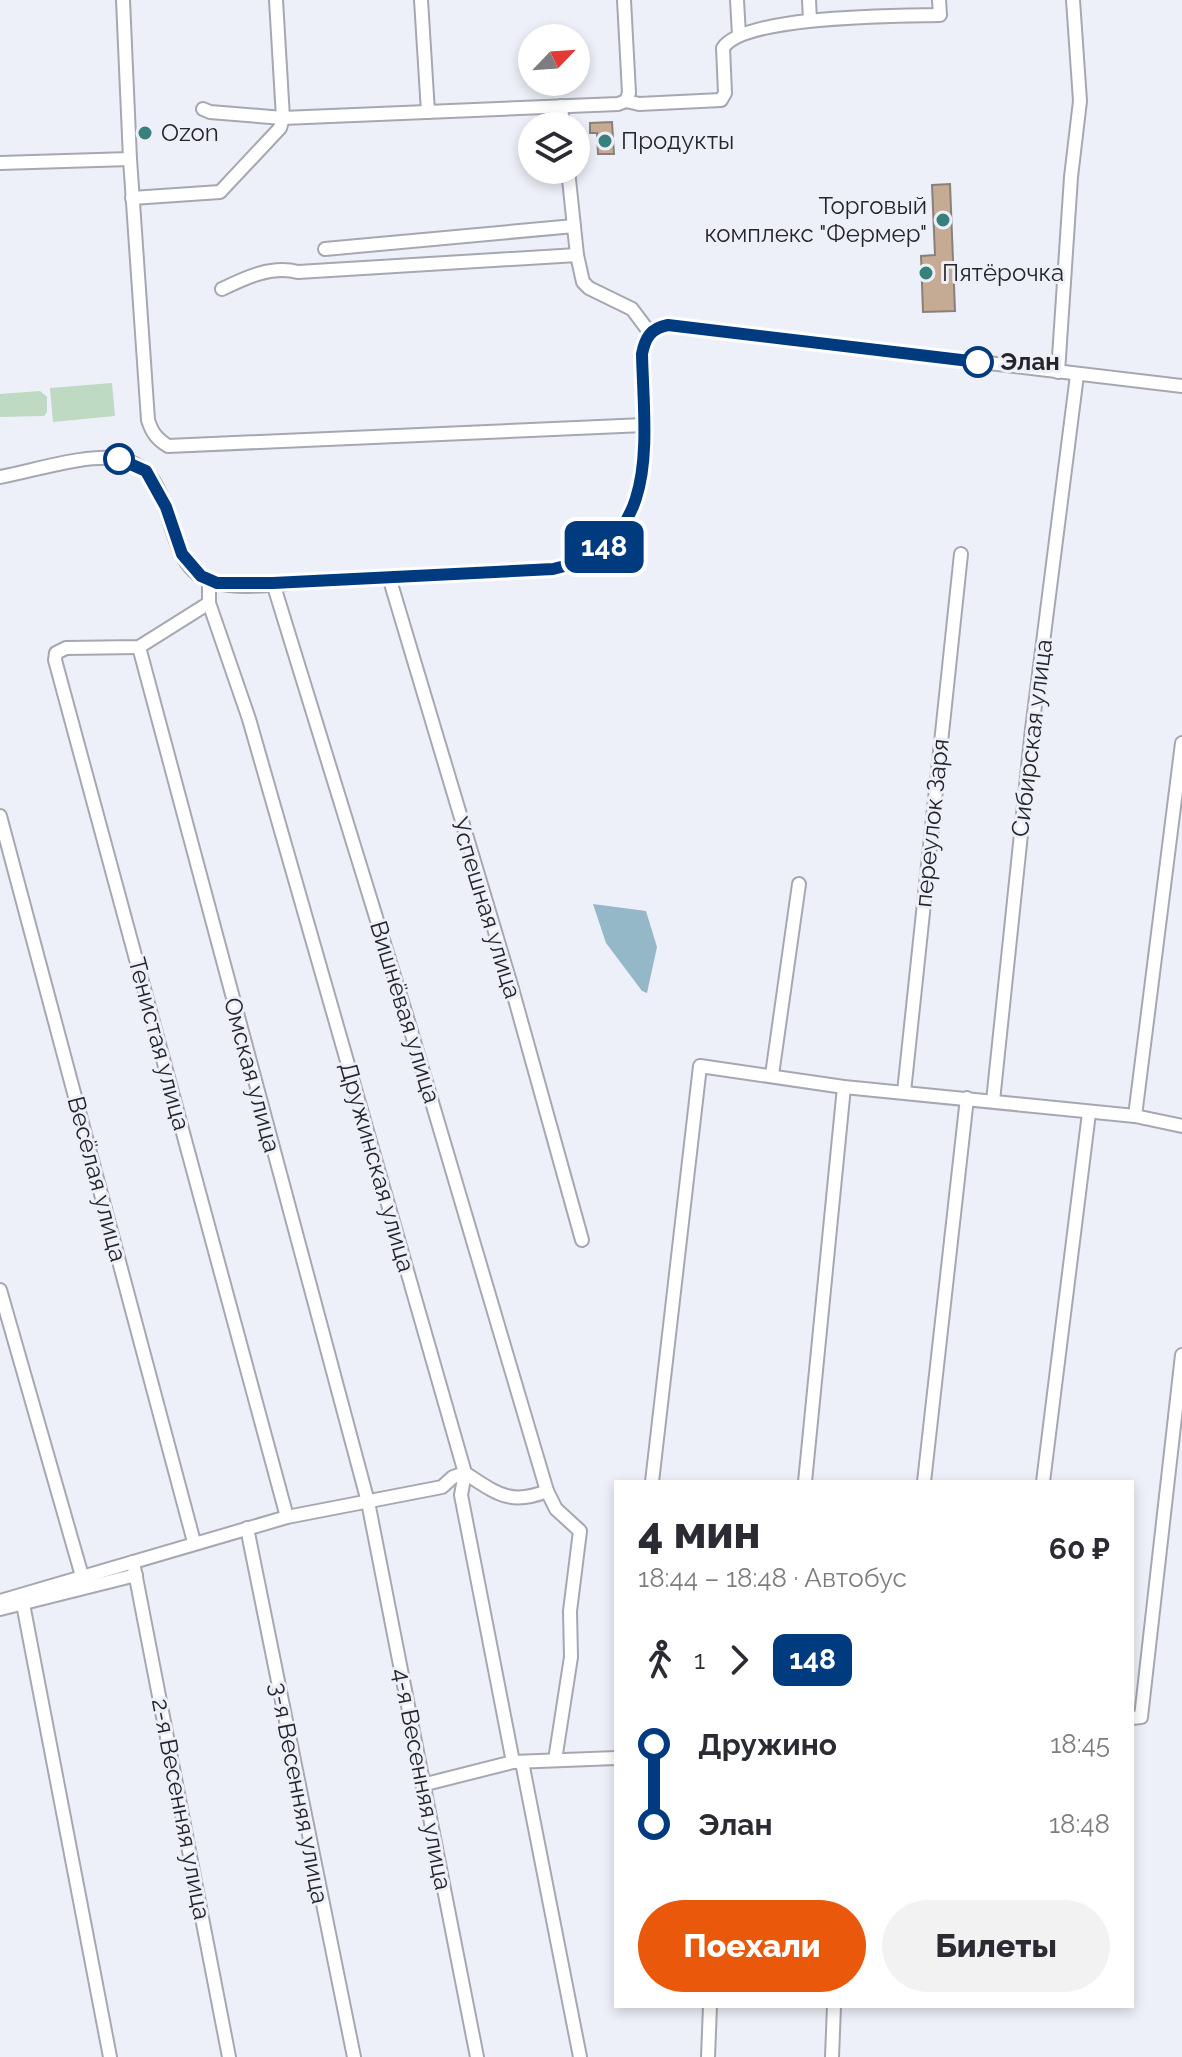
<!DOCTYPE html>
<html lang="ru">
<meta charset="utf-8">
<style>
:root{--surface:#fff;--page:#f2f2f3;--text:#2b2b33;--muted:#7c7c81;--accent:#ea580c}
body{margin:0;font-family:Raleway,sans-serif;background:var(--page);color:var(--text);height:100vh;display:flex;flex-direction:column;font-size:30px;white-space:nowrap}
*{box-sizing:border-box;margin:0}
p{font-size:26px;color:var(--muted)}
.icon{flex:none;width:44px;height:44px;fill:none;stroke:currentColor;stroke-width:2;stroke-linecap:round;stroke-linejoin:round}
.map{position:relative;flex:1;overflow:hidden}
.sheet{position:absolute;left:614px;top:1480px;width:520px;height:528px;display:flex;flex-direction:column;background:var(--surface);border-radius:0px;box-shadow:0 4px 12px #0003}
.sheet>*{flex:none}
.badge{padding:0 16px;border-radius:12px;font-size:28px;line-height:52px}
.needle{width:52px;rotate:65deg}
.buttons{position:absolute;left:518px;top:24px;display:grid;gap:16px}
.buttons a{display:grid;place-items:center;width:72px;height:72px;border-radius:50%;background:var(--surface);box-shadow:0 4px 12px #0003;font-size:40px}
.map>.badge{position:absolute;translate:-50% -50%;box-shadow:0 0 0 4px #fff}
.legs{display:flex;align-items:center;gap:12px;height:88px;padding:0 24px;font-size:26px}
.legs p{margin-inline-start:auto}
.head{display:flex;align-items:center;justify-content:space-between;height:136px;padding:0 24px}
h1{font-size:44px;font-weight:800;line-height:60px}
.primary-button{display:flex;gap:16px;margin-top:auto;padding:16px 24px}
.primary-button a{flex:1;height:92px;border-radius:48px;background:var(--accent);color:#fff;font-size:32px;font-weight:800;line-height:92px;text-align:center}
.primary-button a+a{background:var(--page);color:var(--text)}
ul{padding:0 24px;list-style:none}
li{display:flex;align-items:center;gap:28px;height:80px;font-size:30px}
li i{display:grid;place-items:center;width:12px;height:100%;margin:0 10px;background:currentColor}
li i::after{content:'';width:20px;height:20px;margin:-10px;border:6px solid;border-radius:50%;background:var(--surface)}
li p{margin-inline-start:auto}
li:first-child i{background:linear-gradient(#0000 50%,currentColor 0)}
li:last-child i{background:linear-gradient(currentColor 50%,#0000 0)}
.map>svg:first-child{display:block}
.green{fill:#bedac2}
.water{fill:#95b8c9}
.building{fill:#c6ab94;stroke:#87817a;stroke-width:2}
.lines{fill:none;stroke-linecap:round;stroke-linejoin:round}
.minor-casing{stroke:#a6a8b1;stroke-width:16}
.minor{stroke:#fff;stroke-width:12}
.line-1-casing{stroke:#fff;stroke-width:18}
.line-1{stroke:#003b80;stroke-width:12}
.poi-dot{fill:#38807c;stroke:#eef0f9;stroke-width:3}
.stop-1-dot{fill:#fff;stroke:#003b80;stroke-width:4}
.labels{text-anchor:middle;stroke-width:6;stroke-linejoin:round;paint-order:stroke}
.poi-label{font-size:24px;fill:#242529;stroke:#eef0f9;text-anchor:start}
.stop-label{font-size:24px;font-weight:bold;fill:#242529;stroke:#eef0f9;text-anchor:start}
.street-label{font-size:24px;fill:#242529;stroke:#eef0f9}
</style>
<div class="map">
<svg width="1182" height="2057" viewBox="0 0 1182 2057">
<rect width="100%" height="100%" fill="#eef0f9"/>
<g class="green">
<path d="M112 383 115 416 53 422 50 388Z"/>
<path d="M40 391 47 397V412L44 416 0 417V394Z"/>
</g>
<path class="water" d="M593 904 646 911 657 947 647 993 642 991 606 943Z"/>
<g class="building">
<path d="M612 122 614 154H598L597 133H590V123Z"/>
<path d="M950 184 955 311 923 312 921 256 935 255 932 185Z"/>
</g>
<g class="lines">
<defs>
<g id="minor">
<path d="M123 0 130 159 148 420C152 433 157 439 168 446L644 425"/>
<path d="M421 0 428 112"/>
<path d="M624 0 629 93 626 101"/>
<path d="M737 0 739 35"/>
<path d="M809 0 810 20"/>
<path d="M626 101 639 104 721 100 725 93 723 48C744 15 899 16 940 15L939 0"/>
<path d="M561 106 563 126"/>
<path d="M203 109 210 112 283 118 618 104 626 101"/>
<path d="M0 163 130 159"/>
<path d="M568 170 577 255 583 282 589 288 632 309 650 333"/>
<path d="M132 198 220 192 280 128 283 118 276 0"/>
<path d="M325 249 574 226"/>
<path d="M222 289C245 278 271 265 298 272L577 255"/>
<path d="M1058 372 1071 177 1080 101 1073 0"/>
<path d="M0 477C33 471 87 453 120 459 183 470 156 565 213 582 246 591 289 582 322 580 399 576 476 573 553 569 662 545 645 441 642 354 645 338 651 328 668 325L1182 386"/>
<path d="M389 577 511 985 582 1240"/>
<path d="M209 580V603L249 719 465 1473 461 1495 513 1762"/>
<path d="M273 583 408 1021 547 1491"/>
<path d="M209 603 139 647 66 648 56 653 55 660 287 1517"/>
<path d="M139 647 368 1502 477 2057"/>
<path d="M0 816 194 1542"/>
<path d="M772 1075 799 884"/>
<path d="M904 1092 961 554"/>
<path d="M993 1101 1032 729 1077 375"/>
<path d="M1135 1116 1182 743"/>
<path d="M0 1290 82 1576"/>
<path d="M652 1482 700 1066 844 1087 1135 1116 1182 1126"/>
<path d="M805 1482 844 1087"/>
<path d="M924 1482 967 1098"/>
<path d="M1043 1482 1089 1113"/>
<path d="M247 1528 354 2057"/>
<path d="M133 1562 229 2057"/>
<path d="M0 1601 287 1517 442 1487 453 1477 465 1473C496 1493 510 1506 547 1491L556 1509 580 1531 570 1611 571 1657 555 1760"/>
<path d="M23 1604 110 2057"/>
<path d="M0 1609 136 1575"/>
<path d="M1132 1718 1141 1717 1182 1355"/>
<path d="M522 1762 580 2057"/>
<path d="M422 1785 513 1762 616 1758"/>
<path d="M708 2057 710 2006"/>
<path d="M832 2057 834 2006"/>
</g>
</defs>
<use href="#minor" class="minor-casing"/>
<use href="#minor" class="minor"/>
</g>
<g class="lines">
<defs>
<path id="line-1" d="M119 459 146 471 166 507 182 554 201 576 217 583H273L553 569C663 545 644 441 642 354 645 338 651 328 668 325L978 362"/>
</defs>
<use href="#line-1" class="line-1-casing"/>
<use href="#line-1" class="line-1"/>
</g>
<g class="poi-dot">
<circle cx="145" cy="133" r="8"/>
<circle cx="605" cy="141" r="8"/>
<circle cx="943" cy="220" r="8"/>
<circle cx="926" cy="273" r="8"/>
</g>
<g class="stop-1-dot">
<circle cx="978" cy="362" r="14"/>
<circle cx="119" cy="459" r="14"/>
</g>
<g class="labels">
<g class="poi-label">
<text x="161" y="141">Ozon</text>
<text x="621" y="149">Продукты</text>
<text x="927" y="214" text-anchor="end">Торговый<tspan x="927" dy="28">комплекс "Фермер"</tspan></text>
<text x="942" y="281">Пятёрочка</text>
</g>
<g class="stop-label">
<text x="1000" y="370">Элан</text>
</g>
<g class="street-label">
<text transform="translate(1032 738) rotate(-83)" y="8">Сибирская улица</text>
<text transform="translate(932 823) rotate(-84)" y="8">переулок Заря</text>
<text transform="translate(486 908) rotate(73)" y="8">Успешная улица</text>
<text transform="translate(405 1012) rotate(73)" y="8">Вишнёвая улица</text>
<text transform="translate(159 1044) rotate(75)" y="8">Тенистая улица</text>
<text transform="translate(252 1075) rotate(75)" y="8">Омская улица</text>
<text transform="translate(377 1167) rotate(74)" y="8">Дружинская улица</text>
<text transform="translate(97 1179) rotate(75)" y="8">Весёлая улица</text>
<text transform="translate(422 1779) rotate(79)" y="8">4-я Весенняя улица</text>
<text transform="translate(299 1793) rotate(79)" y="8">3-я Весенняя улица</text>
<text transform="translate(181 1809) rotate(79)" y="8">2-я Весенняя улица</text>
</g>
</g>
</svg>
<div class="buttons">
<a><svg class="needle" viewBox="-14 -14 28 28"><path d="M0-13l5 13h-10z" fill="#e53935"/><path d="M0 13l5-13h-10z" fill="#7c7c81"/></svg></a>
<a><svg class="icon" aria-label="layers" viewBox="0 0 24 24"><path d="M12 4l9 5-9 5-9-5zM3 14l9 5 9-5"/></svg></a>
</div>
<b class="badge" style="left:604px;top:547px;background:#003b80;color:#fff">148</b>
<section class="sheet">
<div class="head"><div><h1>4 мин</h1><p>18:44 – 18:48 · Автобус</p></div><b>60 ₽</b></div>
<div class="legs"><svg class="icon" aria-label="walk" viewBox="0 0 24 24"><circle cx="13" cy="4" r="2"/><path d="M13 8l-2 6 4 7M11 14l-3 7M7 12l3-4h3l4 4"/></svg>1<svg class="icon" aria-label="forward" viewBox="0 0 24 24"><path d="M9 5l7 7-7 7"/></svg><b class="badge" style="background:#003b80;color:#fff">148</b></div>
<ul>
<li><i style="color:#003b80"></i><b>Дружино</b><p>18:45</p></li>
<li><i style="color:#003b80"></i><b>Элан</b><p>18:48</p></li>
</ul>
<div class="primary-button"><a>Поехали</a><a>Билеты</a></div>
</section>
</div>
